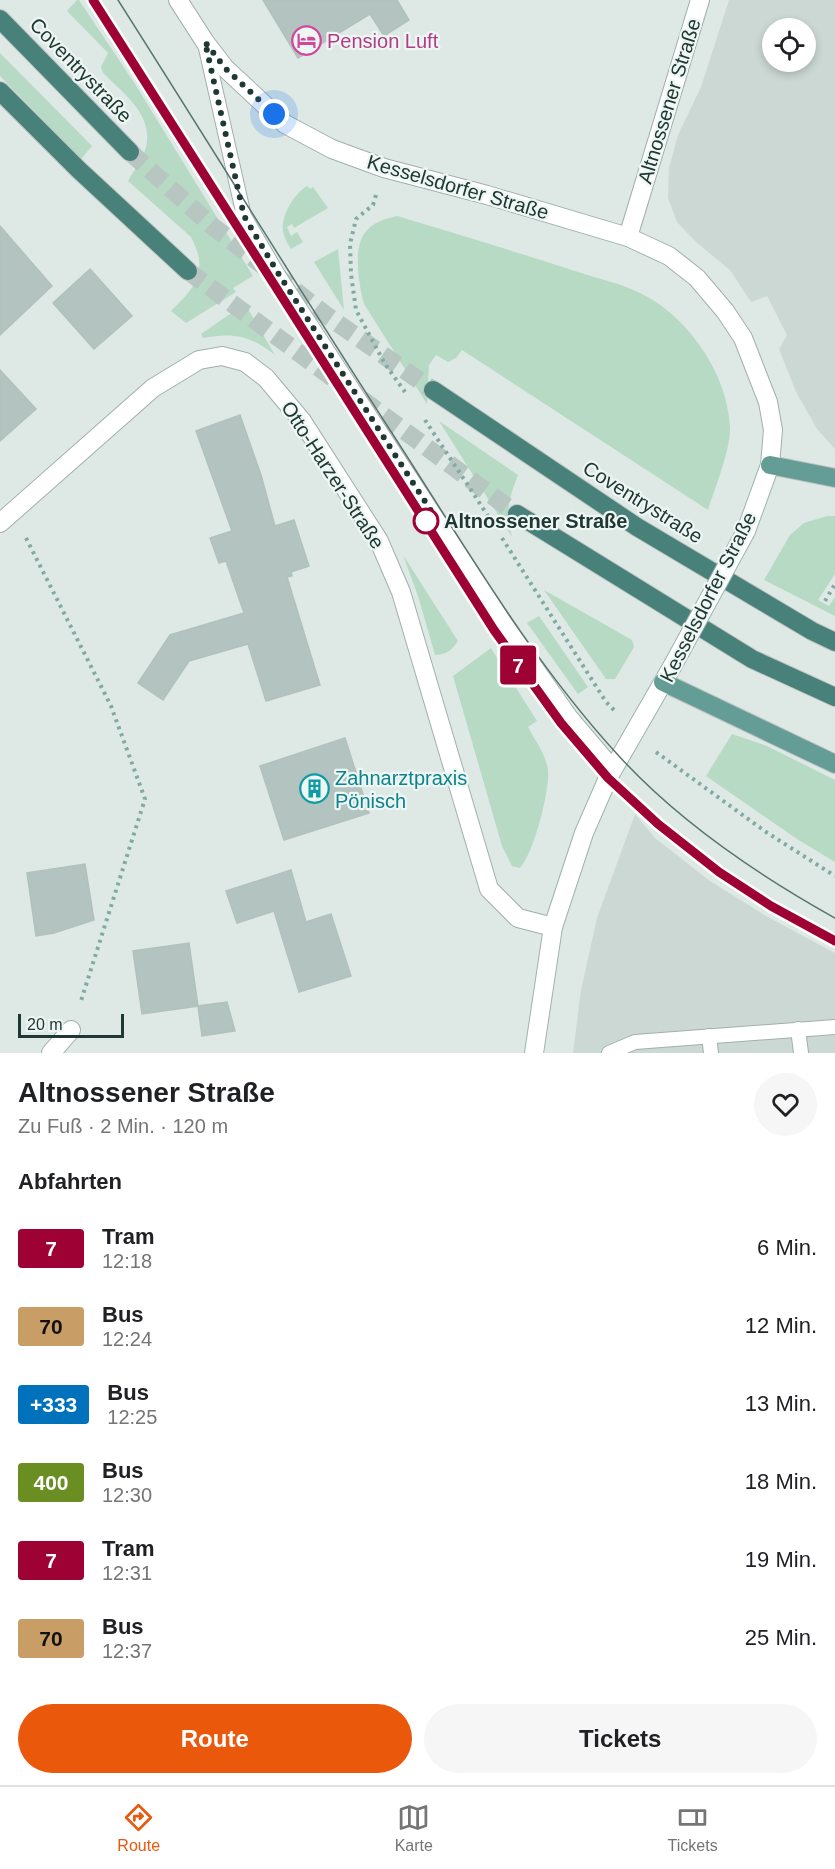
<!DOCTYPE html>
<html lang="de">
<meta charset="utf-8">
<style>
:root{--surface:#fff;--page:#f6f6f6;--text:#202124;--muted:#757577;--line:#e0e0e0;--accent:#ea580c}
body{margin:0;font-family:Helvetica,sans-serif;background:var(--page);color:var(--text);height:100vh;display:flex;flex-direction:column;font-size:22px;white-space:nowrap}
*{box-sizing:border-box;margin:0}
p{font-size:20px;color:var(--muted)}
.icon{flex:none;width:33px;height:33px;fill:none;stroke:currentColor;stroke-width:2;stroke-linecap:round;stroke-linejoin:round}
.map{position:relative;height:1053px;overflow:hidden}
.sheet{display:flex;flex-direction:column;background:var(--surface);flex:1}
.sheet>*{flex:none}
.badge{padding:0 12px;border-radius:4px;font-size:21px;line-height:39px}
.buttons{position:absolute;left:762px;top:18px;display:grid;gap:12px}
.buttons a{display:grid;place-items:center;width:54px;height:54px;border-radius:50%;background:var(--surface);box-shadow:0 3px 9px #0003;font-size:30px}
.scale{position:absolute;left:18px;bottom:15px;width:106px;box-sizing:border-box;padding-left:6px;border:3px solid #203834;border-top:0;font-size:16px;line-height:21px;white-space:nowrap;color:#203834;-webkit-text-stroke:4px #eef6f3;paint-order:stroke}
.you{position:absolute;width:30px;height:30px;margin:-15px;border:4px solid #fff;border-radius:50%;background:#1a73e8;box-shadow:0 0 0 9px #1a73e833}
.map>.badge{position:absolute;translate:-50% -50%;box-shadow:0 0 0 3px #fff}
h2{padding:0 18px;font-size:22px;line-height:54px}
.round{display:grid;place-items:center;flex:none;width:63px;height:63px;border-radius:32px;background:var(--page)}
.summary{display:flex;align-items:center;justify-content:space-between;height:102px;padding:0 18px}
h1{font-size:28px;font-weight:700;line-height:45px}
.cta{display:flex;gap:12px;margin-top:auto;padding:12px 18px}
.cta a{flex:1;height:69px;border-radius:36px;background:var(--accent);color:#fff;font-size:24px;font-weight:700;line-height:69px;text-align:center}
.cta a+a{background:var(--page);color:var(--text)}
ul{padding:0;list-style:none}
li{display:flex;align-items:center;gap:18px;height:78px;padding:0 18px}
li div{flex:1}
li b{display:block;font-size:22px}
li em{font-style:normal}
li .badge{min-width:66px;font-weight:700;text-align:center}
.menu{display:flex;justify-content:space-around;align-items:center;height:84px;border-top:2px solid var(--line);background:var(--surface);font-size:16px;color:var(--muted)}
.menu a{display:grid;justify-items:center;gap:3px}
.menu .selected{color:var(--accent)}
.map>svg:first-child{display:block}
.built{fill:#ccd8d4;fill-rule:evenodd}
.green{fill:#b7dac5}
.building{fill:#b3c3bf;stroke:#b1c2bd;stroke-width:1.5}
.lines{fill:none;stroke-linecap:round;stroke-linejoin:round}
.trunk-tunnel{stroke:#b8c6c2;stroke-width:18;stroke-dasharray:18 9;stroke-linecap:butt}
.service-casing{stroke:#a1b0ac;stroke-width:16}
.minor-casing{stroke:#a1b0ac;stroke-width:20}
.tertiary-casing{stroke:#a1b0ac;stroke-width:20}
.secondary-casing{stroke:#9db4af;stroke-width:20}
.primary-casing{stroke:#bcc3c2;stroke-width:20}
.trunk-casing{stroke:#bcc3c2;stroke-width:20}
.path{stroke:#7faba3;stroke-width:4;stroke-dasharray:3 4.5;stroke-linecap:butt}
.service{stroke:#fff;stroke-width:14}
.minor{stroke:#fff;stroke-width:18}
.tertiary{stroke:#fff;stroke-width:18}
.secondary{stroke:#fff;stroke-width:18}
.primary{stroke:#649d96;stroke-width:18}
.trunk{stroke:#48807a;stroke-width:18}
.tram{stroke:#5a7470;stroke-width:1.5}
.secondary-bridge-casing{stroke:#9db4af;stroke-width:20;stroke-linecap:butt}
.secondary-bridge{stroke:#fff;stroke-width:18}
.line-casing{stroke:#fff;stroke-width:14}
.line{stroke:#9e0234;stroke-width:9}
.walk{stroke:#203834;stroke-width:6;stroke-dasharray:0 10.8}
.stop-dot{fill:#fff;stroke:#9e0234;stroke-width:3}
.labels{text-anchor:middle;stroke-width:4.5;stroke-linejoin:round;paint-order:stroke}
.hotel-label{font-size:20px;fill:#b23c85;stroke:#eef6f3;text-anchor:start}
.street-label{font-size:20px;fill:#203834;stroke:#eef6f3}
.stop-label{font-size:20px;font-weight:bold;fill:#203834;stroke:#eef6f3;text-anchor:start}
.culture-label{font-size:20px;fill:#0d838f;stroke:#eef6f3;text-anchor:start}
</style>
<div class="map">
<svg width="835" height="1053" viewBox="0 0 835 1053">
<rect width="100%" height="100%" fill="#dee9e5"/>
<g class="built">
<path d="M729 0H835V449L817 429 796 392 779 349 787 335 767 296 751 302 730 270 696 242 677 222 668 198 669 168 678 135 701 87ZM806 28V62H772V28Z"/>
<path d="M635 814 655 838 710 881 766 916 835 953V1053H573L581 990 597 918Z"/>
</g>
<g class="green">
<path d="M77 0H79L135 84 253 276 233 288 236 292 186 323 171 311C196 287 209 271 191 237L128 181C134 170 143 159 146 147 154 115 123 93 103 73L101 67 108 53 67 11Z"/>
<path d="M0 53 92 146 81 159 0 76Z"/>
<path d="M307 186 310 189 313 187 328 208 294 228 292 224 287 227 291 236 297 232 303 242 291 249C288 244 284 238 283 231 281 215 294 194 307 186Z"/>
<path d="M397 216C457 234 517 252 575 271 596 278 620 283 640 293 687 315 728 374 730 427 731 449 715 488 708 510L462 350 456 358 448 362 436 355 429 365 427 404 364 304C359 286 353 250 364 234 372 222 385 219 397 216Z"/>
<path d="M338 249 344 310 314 262Z"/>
<path d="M240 307H247L275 355C250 336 235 332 203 338L201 334Z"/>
<path d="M439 421 518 475C509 497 505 514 512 537Z"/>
<path d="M827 516H835V574L818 600 829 606 835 597V616L764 580 790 535 804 523Z"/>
<path d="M403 555 458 641C452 650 446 655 435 655L418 596Z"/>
<path d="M544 590 632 640 634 647 615 679H606Z"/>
<path d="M539 616 588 687 578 694 527 623Z"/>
<path d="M491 648 537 721 528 727C535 740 546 755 548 770 550 790 534 853 520 868L512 866 502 846 453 676Z"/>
<path d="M732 734 767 746 835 780V862L797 839 706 776Z"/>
</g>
<g class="building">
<path d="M263 0H397L409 20 384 36 370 14 298 58Z"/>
<path d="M0 226 52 286 0 335Z"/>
<path d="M90 269 132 316 94 349 53 303Z"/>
<path d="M0 370 36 409 0 441Z"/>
<path d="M240 415 261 475 275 526 294 520 309 566 291 572 292 576 287 577 320 685 266 701 248 644 189 661 163 700 138 683 170 635 244 613 226 561 219 563 210 538 232 531 196 431Z"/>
<path d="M345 738 369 813 284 840 260 766Z"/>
<path d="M85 864 94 920 54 933 36 936 27 873Z"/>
<path d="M291 870 306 922 331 914 351 976 299 992 274 911 237 923 226 891Z"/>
<path d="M189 943 198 1006 142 1014 133 951Z"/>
<path d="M227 1002 235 1031 202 1036 198 1006Z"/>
</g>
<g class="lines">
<g class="trunk-tunnel">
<path d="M130 152 211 225 326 315 433 390"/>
<path d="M188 271 517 514"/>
</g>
<defs>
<g id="service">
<path d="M205 44 244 216 277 273 505 623 570 716 614 768"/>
<path d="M798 1029 801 1053"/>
<path d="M709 1036 711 1053"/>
<path d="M609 1053 635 1042 835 1027"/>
</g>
<g id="minor">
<path d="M0 523 153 388 199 360 222 356 245 362 266 378 302 421 379 541 401 592 489 889 518 918 553 927"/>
<path d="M51 1053 71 1030"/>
</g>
<g id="tertiary">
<path d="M178 0 205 42 225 68 285 124 332 149 384 168 487 195 628 237 669 256 697 278 725 311 743 338 768 402 773 430 770 465"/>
<path d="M628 237 700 0"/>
</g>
<g id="secondary">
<path d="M746 531 770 465"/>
<path d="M534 1053 553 927 584 833 608 778 673 665"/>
</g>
<g id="primary">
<path d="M770 465 835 478"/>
<path d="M663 682 835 764"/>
</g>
<g id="trunk">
<path d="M0 19 130 152"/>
<path d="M0 91 79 170 188 271"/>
<path d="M433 390 637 527 812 631 835 642"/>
<path d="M517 514 752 659 835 697"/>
</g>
</defs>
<use href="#service" class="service-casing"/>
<use href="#minor" class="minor-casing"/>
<use href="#tertiary" class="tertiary-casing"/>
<use href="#secondary" class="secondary-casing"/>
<use href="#primary" class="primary-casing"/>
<use href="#trunk" class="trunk-casing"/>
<g class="path">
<path d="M376 195 373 205 356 219 350 244 351 274 356 310 385 364 405 392"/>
<path d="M425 420 490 519"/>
<path d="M26 538 111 706 145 799 80 1004"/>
<path d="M502 538 606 702 616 712"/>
<path d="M825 601 835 584"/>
<path d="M656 752 766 832 835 876"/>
</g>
<use href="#service" class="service"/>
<use href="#minor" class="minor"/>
<use href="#tertiary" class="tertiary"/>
<use href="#secondary" class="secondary"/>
<use href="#primary" class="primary"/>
<use href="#trunk" class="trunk"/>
<g class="tram">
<path d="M93 0 494 630C528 680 567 737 609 779 657 827 712 871 770 906 791 918 814 929 835 941"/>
<path d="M118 0C209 143 298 288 390 430 462 541 529 658 618 755 679 822 756 874 835 918"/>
</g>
<defs>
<path id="secondary-bridge" d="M673 665 746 531"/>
</defs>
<use href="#secondary-bridge" class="secondary-bridge-casing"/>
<use href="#secondary-bridge" class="secondary-bridge"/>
</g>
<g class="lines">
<defs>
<path id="line" d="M93 0 494 630 561 723 608 778 658 824 719 872 771 906 835 941"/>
</defs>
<use href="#line" class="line-casing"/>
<use href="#line" class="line"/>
<path class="walk" d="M274 114 225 68 205 42 244 216 278 273 435 517 426 521"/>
</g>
<defs>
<symbol id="hotel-ring" viewBox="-11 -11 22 22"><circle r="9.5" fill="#eef6f3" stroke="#d1479c" stroke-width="1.5"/><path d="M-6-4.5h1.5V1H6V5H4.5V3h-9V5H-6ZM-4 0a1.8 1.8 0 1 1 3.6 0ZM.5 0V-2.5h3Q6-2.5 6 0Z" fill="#d1479c"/></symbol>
<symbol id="building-ring" viewBox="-11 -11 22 22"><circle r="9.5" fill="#eef6f3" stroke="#0f9aa8" stroke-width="1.5"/><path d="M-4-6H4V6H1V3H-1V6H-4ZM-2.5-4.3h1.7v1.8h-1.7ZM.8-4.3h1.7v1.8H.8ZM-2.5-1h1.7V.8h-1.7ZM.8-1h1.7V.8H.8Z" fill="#0f9aa8"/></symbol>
</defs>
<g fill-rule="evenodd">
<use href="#hotel-ring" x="290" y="24" width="33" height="33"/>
<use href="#building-ring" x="298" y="772" width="33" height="33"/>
</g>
<circle class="stop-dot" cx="426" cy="521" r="12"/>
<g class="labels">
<g class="hotel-label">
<text x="327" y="48">Pension Luft</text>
</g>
<g class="street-label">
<text transform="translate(81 70) rotate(46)" y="7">Coventrystraße</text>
<text transform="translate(669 101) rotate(-73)" y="7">Altnossener Straße</text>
<text transform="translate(458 187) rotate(16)" y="7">Kesselsdorfer Straße</text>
<text transform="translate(333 475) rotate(57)" y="7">Otto-Harzer-Straße</text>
<text transform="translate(643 502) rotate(32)" y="7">Coventrystraße</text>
<text transform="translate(708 597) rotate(-63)" y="7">Kesselsdorfer Straße</text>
</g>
<g class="stop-label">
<text x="444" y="528">Altnossener Straße</text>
</g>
<g class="culture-label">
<text x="335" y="785">Zahnarztpraxis<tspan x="335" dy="23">Pönisch</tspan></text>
</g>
</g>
</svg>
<div class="buttons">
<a><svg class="icon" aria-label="locate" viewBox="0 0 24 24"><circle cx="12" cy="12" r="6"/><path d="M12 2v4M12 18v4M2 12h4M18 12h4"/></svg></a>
</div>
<div class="scale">20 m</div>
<div class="you" style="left:274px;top:114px"></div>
<b class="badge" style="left:518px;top:665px;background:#9e0234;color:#fff">7</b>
</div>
<section class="sheet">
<div class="summary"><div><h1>Altnossener Straße</h1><p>Zu Fuß · 2 Min. · 120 m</p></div><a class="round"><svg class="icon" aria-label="heart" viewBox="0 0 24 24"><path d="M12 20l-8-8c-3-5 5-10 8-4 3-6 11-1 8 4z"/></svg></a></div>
<h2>Abfahrten</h2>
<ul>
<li><span class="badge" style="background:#9e0234;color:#fff">7</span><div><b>Tram</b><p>12:18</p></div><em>6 Min.</em></li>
<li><span class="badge" style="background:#c99d66;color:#111">70</span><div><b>Bus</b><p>12:24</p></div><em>12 Min.</em></li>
<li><span class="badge" style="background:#0072bc;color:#fff">+333</span><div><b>Bus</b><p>12:25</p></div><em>13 Min.</em></li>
<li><span class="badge" style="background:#6b8e23;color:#fff">400</span><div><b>Bus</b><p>12:30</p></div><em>18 Min.</em></li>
<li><span class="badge" style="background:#9e0234;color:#fff">7</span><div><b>Tram</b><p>12:31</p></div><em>19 Min.</em></li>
<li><span class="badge" style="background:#c99d66;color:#111">70</span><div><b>Bus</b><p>12:37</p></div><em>25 Min.</em></li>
</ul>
<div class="cta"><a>Route</a><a>Tickets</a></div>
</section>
<nav class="menu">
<a class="selected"><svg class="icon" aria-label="directions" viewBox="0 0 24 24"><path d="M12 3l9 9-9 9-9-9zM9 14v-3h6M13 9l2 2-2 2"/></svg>Route</a>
<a><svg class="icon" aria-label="map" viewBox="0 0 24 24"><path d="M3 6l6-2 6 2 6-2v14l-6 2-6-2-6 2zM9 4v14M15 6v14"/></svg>Karte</a>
<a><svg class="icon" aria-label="tickets" viewBox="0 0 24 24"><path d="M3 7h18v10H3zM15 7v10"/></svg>Tickets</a>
</nav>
